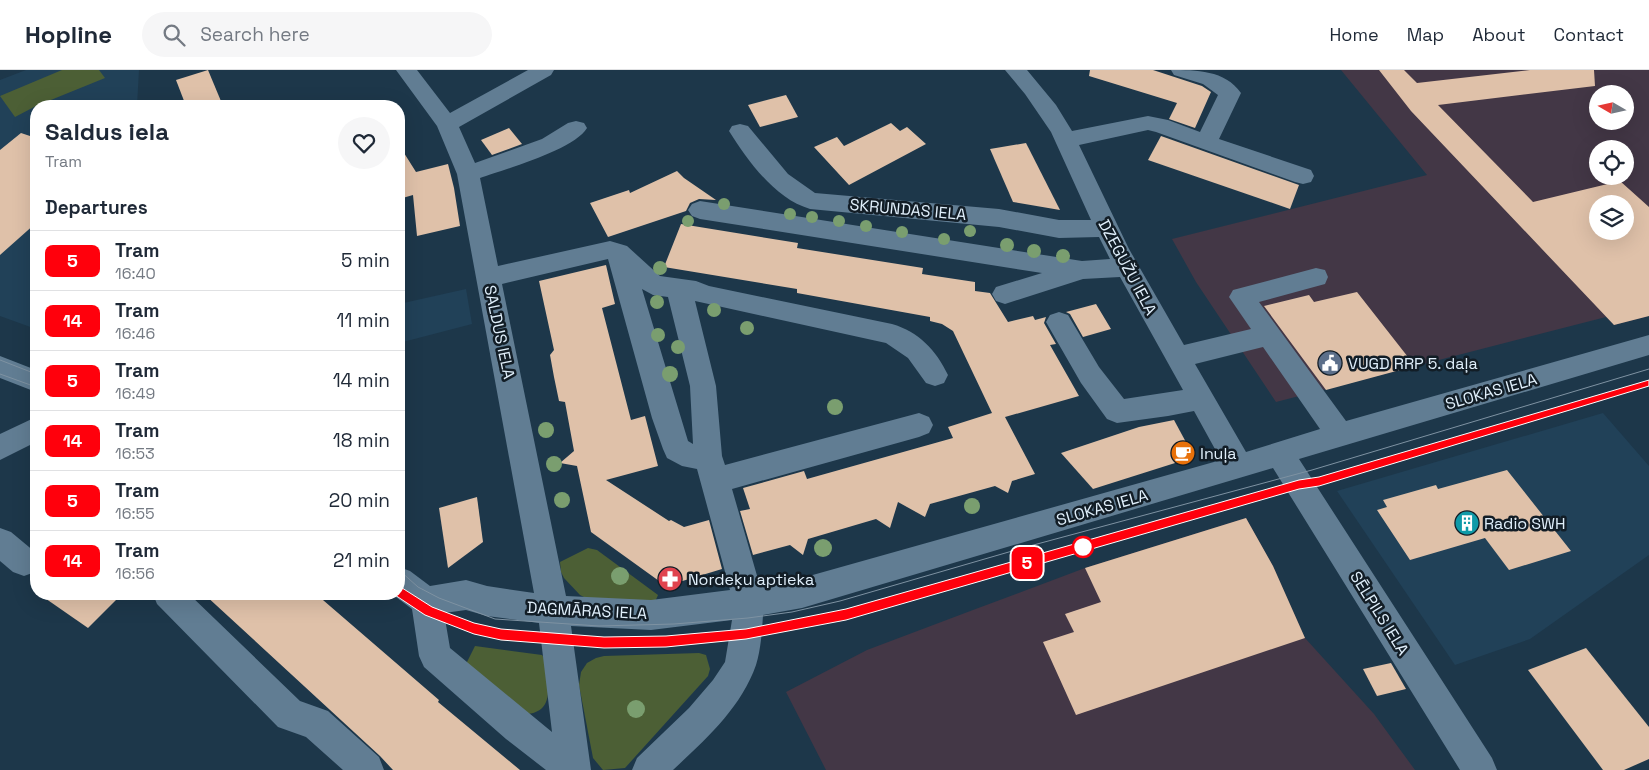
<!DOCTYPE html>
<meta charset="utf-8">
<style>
:root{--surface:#fff;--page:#f6f6f7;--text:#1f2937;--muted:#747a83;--line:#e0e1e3}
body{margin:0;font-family:"Space Grotesk",sans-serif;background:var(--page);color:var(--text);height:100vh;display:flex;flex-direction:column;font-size:19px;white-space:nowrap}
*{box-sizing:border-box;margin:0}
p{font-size:16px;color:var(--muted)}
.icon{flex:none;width:28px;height:28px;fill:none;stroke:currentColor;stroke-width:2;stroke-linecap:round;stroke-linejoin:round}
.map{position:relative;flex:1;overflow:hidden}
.sheet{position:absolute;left:30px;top:30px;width:375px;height:500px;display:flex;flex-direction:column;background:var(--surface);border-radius:20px;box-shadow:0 5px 20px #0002}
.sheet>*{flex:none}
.badge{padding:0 10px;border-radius:8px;font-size:18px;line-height:32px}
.needle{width:32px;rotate:279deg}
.fabs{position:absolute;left:1589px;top:15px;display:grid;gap:10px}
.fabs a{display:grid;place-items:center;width:45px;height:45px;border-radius:50%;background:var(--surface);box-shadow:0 5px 20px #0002;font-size:25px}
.map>.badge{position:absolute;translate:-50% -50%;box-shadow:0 0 0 2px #fff}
h2{padding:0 15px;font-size:19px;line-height:45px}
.round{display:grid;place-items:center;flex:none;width:52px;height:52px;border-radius:26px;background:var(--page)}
.head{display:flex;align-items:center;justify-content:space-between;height:85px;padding:0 15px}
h1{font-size:24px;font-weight:600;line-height:38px}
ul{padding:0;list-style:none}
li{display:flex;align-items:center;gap:15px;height:60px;padding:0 15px;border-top:1px solid var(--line)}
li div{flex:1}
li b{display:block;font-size:19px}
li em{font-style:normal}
li .badge{min-width:55px;font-weight:700;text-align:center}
header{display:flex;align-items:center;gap:30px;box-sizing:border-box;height:70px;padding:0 25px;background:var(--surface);border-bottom:1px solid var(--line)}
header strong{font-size:24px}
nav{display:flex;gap:28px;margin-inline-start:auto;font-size:18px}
.search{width:350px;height:45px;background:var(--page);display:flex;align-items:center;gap:12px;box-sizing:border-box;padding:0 18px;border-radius:28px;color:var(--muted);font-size:19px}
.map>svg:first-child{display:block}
.built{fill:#214158}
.industrial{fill:#433746;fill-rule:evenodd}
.green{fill:#4c5f35}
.building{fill:#dfc1a9;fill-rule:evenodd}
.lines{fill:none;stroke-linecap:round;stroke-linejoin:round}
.minor{fill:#617d93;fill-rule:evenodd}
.tram{stroke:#7e92a2;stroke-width:1}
.tree{fill:#7a9e6f}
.line{fill:#ff000c;stroke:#fff}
.stop-dot{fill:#fff;stroke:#ff000c;stroke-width:2.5}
.labels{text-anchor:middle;stroke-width:5;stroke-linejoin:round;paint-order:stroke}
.street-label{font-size:16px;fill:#e0effb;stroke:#121d26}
.poi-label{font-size:16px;fill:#e0effb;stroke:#121d26;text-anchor:start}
</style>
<header>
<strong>Hopline</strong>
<div class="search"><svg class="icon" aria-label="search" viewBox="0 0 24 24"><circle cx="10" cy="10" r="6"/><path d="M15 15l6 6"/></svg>Search here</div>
<nav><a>Home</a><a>Map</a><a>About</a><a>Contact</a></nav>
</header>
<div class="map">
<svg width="1649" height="700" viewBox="0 0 1649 700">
<rect width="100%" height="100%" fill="#1d374a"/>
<g class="built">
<path d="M26 0H139L137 36H36V259L0 246V10Z"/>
<path d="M466 219 472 254 399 273V234Z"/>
<path d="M1603 343 1649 396V485L1530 569 1455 595 1337 421Z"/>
</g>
<g class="industrial">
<path d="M1341 0H1649V246L1614 255 1606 247 1276 332 1196 212 1172 169 1427 105ZM1598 24H1625V51H1598ZM1598 79H1625V106H1598ZM1598 134H1625V161H1598Z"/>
<path d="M1246 448 1273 496 1305 568 1374 644 1415 700H826L786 622 867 580 973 540 1085 498Z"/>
</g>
<g class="green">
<path d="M62 0H99L105 8 36 36 15 47 0 26Z"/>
<path d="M588 478 597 480 658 525 654 534 592 531 580 525 564 508 561 502 560 492Z"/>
<path d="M475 576 542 585 544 588C547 609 557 641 528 644L466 594Z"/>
<path d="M699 583 706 585 710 599 708 606 625 698 603 700 593 688 579 615 581 602 587 593 596 588 604 586Z"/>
</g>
<g class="building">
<path d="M208 0 223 36H186L176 10Z"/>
<path d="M1090 0H1153L1202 16 1211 22 1195 58 1169 49 1177 33 1089 6Z"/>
<path d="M1379 0H1404L1417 13 1530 0H1594L1595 16 1438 35 1533 132 1620 111 1649 137V246L1614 255 1411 41ZM1598 134H1625V161H1598Z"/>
<path d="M786 25 798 47 760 57 748 35Z"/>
<path d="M891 53 900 61 907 57 926 74 849 115 814 77 837 67 844 76Z"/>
<path d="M509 58 522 74 492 85 481 70Z"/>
<path d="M21 63 36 68V153L0 185V80Z"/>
<path d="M1161 66 1299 115 1290 139 1148 90Z"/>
<path d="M1026 73 1060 140 1013 132 990 79Z"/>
<path d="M399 75 416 102 448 94 454 118 460 156 417 166 413 125 399 129Z"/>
<path d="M677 101 684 108 716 130 699 129 690 133 686 141 608 167 590 133 629 120 630 123Z"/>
<path d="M681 154 798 173 797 178 923 198 922 204 975 212V221L990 223 1008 252 1033 246 1035 250 1046 247 1044 253 1056 274 1050 275 1079 326 1005 347 1035 404 1012 411 1008 423 995 416 930 434 925 447 898 432 890 458 876 449 808 469 803 485 790 475 753 485 740 441 750 439 743 418 804 401 807 409 953 368 948 357 992 343 953 261 942 254 930 251V247L797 223V219L664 197Z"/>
<path d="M606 195 615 234 602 238 616 292 631 350 645 346 658 396 606 410 669 451 671 450 684 457 709 450 722 499 666 516 591 462 577 396 560 393 574 381 565 332 559 331 554 307 550 285 554 280 539 211Z"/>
<path d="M1357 222 1415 296 1326 320 1264 236 1309 225 1314 232Z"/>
<path d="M1096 234 1111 259 1083 267 1070 244 1066 242Z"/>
<path d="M1174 350 1194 387 1093 419 1061 383 1139 357Z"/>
<path d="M1507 400 1571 481 1509 500 1485 468 1410 490 1377 440 1387 437 1383 430 1436 415 1438 419Z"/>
<path d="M477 427 483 472 448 498 439 438Z"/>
<path d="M1246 448 1273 496 1305 568 1076 645 1043 572 1074 562 1065 544 1101 532 1085 498Z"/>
<path d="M39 524H122L88 558Z"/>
<path d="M204 524H316L439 630 438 632 520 700H393L380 686Z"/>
<path d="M1586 578 1649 657V689L1624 700H1603L1528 600Z"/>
<path d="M1391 593 1406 619 1377 626 1363 599Z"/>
</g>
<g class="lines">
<g class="minor">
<path d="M396 0H417L450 43 528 0H554L551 5 459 57 475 93 542 69 568 53 576 51 584 53 587 58C574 80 505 99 480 108L498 196 610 171 627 176 660 206 696 211 709 216 892 254C919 262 936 280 948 305L944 313 935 316 926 313 908 288 886 273 695 231 716 316 722 386 725 395 919 343 929 347 933 355 929 363 919 367 732 419 760 516 802 508 1221 390 1194 341 1168 346 1117 353 1107 349 1081 313 1050 259 1046 252 1050 245 1059 242 1068 245 1099 297 1124 329 1183 320 1120 207 1083 209 1005 234 996 231 992 224 996 217 1042 203 700 149 692 146 688 140 692 134 700 131 1082 191 1110 189 1099 167 1059 168 999 157 810 139C775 129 748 91 729 61L732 56 740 54 748 56 788 104 815 123 999 139 1059 150H1091L1051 62 1025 24 1005 0H1027L1056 35 1072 61 1148 46 1168 50 1200 62 1218 25 1203 14 1174 5 1171 0C1196 0 1225 0 1241 23L1219 69 1311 100 1314 106 1311 112 1303 114 1295 112 1156 62 1148 60 1079 75 1129 179 1184 275 1251 259 1229 227 1233 220 1316 198 1325 200 1328 207 1325 214 1259 232 1346 351 1649 265V285L1299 389 1492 688 1497 700H1460L1273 398 802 538 763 545C762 561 761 579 756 595 741 638 706 669 673 700H632L637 688 689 638 713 610 725 592 732 550 651 560 571 556 591 700H546L506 669 424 597 419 586 412 539 392 524H399V497L410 501 430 516 466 510 487 516 534 523 457 104 437 56ZM608 189 652 348 663 379 667 388 682 396 697 399 730 520 651 530 566 526 502 214ZM642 219 653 225 668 227 690 316 693 374 688 371ZM1263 277 1320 359 1246 382 1195 294ZM466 540 487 546 539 553 552 662 450 578 444 543Z"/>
<path d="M0 286 36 300V322L0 308Z"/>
<path d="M36 347V372L0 390V364Z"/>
<path d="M0 458 11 462 35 482 36 498 35 502 24 506 13 502 0 491Z"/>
<path d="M153 524H189L300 631 328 641 379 687 384 700H343L306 667 278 657 157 534Z"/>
</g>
<g class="tram">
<path d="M0 290 36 304"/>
<path d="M0 304 36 317"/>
<path d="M399 500 418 517 439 528 495 549 599 556 674 554 748 548 792 542 840 531 1026 477 1312 400 1649 299"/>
<path d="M399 521C451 560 506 566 568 570 628 573 688 573 748 564 838 551 925 522 1013 497 1096 473 1180 449 1263 425L1319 411 1649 314"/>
</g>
</g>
<g class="tree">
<circle cx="724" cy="134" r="6"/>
<circle cx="790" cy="144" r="6"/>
<circle cx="812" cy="147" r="6"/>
<circle cx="688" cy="151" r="6"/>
<circle cx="839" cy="151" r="6"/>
<circle cx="866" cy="156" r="6"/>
<circle cx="970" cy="161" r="6"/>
<circle cx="902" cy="162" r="6"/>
<circle cx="944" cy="169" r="6"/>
<circle cx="1007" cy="175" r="7"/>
<circle cx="1034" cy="181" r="7"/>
<circle cx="1063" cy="186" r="7"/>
<circle cx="660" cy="198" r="7"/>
<circle cx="657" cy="232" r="7"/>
<circle cx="714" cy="240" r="7"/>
<circle cx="747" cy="258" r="7"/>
<circle cx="658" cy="265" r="7"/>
<circle cx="678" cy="277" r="7"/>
<circle cx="670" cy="304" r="8"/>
<circle cx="835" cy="337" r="8"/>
<circle cx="546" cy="360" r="8"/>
<circle cx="554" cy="394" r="8"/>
<circle cx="562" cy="430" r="8"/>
<circle cx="972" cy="436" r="8"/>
<circle cx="823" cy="478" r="9"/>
<circle cx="620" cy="506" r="9"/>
<circle cx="636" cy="639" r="9"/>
</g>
<path class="line" d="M1649 310V316L1319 416 1299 419 846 550 746 569 666 577 604 578 501 570 474 564 425 545 395 525 393 521 395 517 399 516 432 537 474 553 501 559 604 567 666 566 746 559 846 539 1299 410 1319 407Z"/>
<defs>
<symbol id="civic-disc" viewBox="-11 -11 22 22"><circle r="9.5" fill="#5c6f8a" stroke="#121d26"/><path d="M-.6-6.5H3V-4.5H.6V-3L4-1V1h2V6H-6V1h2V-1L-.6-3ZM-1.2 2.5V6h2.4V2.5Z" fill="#fff"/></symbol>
<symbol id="cafe-disc" viewBox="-11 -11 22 22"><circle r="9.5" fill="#e8710a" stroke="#121d26"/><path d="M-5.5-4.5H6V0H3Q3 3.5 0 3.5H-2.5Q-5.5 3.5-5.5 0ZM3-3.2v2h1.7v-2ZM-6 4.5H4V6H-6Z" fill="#fff"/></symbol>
<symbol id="building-disc" viewBox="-11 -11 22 22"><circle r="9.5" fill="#0f9aa8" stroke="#121d26"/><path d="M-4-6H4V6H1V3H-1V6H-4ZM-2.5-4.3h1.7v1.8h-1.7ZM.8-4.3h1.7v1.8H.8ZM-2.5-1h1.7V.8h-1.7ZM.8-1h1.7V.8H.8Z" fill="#fff"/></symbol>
<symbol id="pharmacy-disc" viewBox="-11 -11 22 22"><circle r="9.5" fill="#e0444e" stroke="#121d26"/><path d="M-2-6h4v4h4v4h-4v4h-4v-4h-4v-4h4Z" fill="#fff"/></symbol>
</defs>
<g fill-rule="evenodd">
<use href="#civic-disc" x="1316" y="279" width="28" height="28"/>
<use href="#cafe-disc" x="1169" y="369" width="28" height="28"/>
<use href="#building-disc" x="1453" y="439" width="28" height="28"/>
<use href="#pharmacy-disc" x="656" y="495" width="28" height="28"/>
</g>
<circle class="stop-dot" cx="1083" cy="477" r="10"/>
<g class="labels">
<g class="street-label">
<text transform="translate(908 139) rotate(5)" y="6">SKRUNDAS IELA</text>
<text transform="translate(1128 197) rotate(62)" y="6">DZEGUŽU IELA</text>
<text transform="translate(500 262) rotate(78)" y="6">SALDUS IELA</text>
<text transform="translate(1491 321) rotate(-16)" y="6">SLOKAS IELA</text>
<text transform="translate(1102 437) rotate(-16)" y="6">SLOKAS IELA</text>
<text transform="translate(587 540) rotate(3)" y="6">DAGMĀRAS IELA</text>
<text transform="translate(1380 543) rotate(58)" y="6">SĒLPILS IELA</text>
</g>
<g class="poi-label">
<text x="1348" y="299">VUGD RRP 5. daļa</text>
<text x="1200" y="389">Inuļa</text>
<text x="1484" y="459">Radio SWH</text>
<text x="688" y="515">Nordeķu aptieka</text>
</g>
</g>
</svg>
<div class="fabs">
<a><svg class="needle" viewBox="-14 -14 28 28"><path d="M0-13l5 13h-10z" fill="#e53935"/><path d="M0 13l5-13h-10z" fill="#747a83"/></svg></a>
<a><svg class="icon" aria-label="locate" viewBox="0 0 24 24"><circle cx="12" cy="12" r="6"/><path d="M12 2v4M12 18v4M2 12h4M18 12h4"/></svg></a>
<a><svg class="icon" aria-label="layers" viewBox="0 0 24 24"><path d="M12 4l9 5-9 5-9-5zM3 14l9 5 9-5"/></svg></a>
</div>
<b class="badge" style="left:1027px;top:493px;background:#ff000c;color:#fff">5</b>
<section class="sheet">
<div class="head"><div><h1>Saldus iela</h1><p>Tram</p></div><a class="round"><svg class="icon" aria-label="heart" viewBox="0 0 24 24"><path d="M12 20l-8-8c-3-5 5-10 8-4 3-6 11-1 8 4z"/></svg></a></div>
<h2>Departures</h2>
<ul>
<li><span class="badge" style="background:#ff000c;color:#fff">5</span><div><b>Tram</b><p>16:40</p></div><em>5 min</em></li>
<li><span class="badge" style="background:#ff000c;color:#fff">14</span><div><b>Tram</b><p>16:46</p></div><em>11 min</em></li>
<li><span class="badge" style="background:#ff000c;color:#fff">5</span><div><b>Tram</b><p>16:49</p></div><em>14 min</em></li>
<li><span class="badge" style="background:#ff000c;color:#fff">14</span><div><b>Tram</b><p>16:53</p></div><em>18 min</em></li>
<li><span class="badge" style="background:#ff000c;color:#fff">5</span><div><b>Tram</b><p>16:55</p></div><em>20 min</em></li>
<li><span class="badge" style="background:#ff000c;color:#fff">14</span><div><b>Tram</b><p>16:56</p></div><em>21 min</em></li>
</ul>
</section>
</div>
